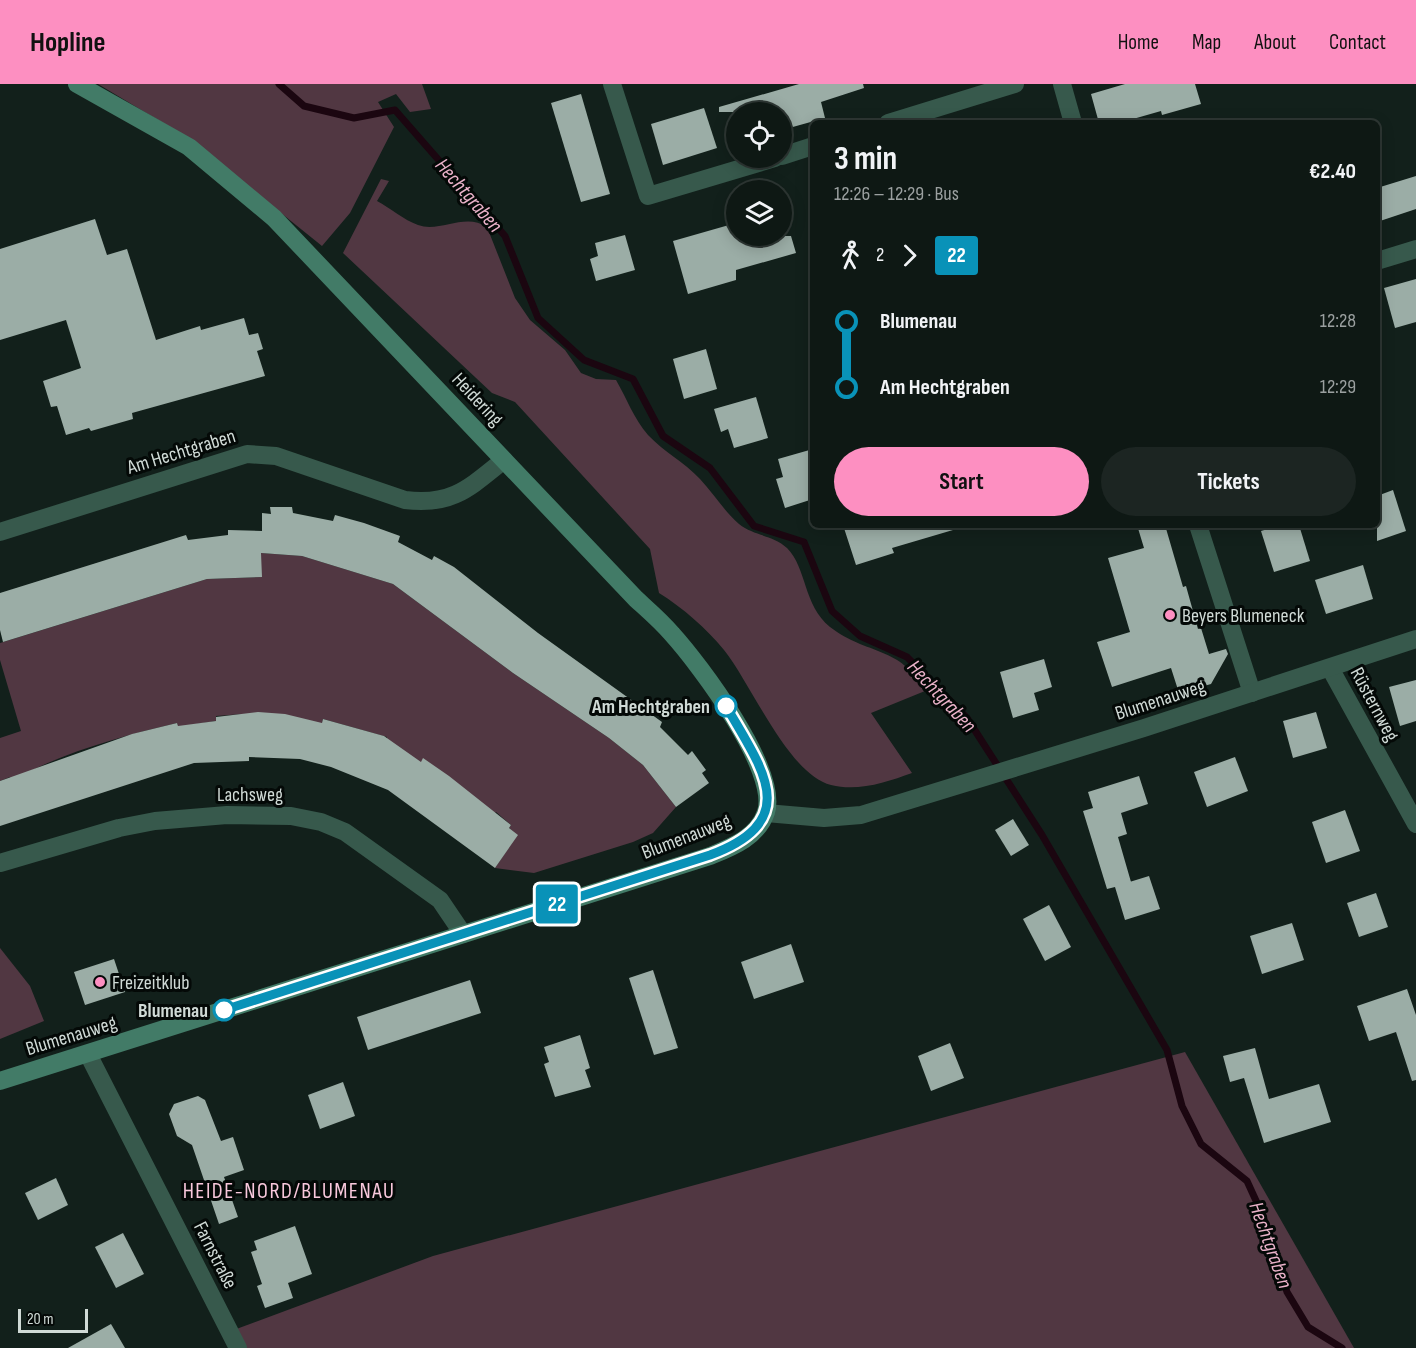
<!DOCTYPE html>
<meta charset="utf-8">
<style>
:root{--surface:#0e1814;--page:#1c2522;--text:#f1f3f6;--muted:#9ba0a0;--line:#2e3734;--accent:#fd8fc1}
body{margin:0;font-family:"Sofia Sans Condensed",sans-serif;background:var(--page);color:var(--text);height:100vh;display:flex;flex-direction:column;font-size:22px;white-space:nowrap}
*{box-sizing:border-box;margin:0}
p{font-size:20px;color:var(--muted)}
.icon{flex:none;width:33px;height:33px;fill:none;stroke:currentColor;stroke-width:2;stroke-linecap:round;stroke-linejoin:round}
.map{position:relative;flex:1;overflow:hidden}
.panel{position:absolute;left:810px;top:36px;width:570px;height:408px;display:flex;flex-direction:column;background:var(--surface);border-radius:9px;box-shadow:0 3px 15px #0003,0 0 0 2px var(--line)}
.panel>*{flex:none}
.badge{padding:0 12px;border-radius:4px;font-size:21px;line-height:39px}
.buttons{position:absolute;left:726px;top:18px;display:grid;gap:12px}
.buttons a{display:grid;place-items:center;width:66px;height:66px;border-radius:50%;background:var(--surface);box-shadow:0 3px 15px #0003,0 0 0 2px var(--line);font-size:30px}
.scale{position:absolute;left:18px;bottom:15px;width:70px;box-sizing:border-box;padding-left:6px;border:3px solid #d0dad6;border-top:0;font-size:16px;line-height:21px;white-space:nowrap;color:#d0dad6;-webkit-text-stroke:4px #040907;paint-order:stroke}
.map>.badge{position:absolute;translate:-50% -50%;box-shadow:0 0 0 3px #fff}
.legs{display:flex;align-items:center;gap:9px;height:66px;padding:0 24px;font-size:20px}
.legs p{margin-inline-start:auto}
.headline{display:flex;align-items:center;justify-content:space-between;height:102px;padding:0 24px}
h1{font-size:33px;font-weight:700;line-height:45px}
.action{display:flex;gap:12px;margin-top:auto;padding:12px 24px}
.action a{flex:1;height:69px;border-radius:36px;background:var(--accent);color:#111;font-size:24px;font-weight:700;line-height:69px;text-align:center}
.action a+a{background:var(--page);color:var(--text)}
ul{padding:0 24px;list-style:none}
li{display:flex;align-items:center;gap:21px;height:66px;font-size:22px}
li i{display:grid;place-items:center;width:9px;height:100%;margin:0 8px;background:currentColor}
li i::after{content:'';width:15px;height:15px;margin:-8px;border:4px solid;border-radius:50%;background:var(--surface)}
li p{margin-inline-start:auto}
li:first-child i{background:linear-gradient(#0000 50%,currentColor 0)}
li:last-child i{background:linear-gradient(currentColor 50%,#0000 0)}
header{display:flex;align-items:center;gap:36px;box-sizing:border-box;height:84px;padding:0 30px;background:var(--accent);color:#111}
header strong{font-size:28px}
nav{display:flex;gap:33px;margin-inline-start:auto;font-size:21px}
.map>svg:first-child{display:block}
.green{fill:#513742}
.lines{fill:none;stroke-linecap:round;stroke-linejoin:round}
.stream{stroke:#1b0610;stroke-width:7}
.building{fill:#9bada6}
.street{stroke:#37594c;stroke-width:18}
.secondary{stroke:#427b67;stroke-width:18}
.line-1-casing{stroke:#fff;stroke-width:14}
.line-1{stroke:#0992b8;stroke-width:9}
.poi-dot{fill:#fd8fc1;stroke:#040907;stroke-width:2}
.stop-1-dot{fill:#fff;stroke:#0992b8;stroke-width:3}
.labels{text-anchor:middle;stroke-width:6;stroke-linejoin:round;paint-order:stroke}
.street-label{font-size:20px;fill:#d0dad6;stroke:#040907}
.poi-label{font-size:20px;fill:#d0dad6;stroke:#040907;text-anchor:start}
.stop-label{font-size:20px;font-weight:bold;fill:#d0dad6;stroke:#040907;text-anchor:end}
.water-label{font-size:21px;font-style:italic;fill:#eab2c9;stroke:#040907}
.quarter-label{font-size:22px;letter-spacing:1.5px;fill:#f9c8dc;stroke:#040907}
</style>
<header>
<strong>Hopline</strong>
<nav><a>Home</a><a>Map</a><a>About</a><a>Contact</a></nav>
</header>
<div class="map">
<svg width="1416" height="1264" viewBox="0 0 1416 1264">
<rect width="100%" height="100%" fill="#12201b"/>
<g class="green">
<path d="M98 0H422L431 25 410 28 396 10 378 18 394 43 350 129 322 162 188 54Z"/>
<path d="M381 95 389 97 377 117C390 124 404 136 418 141 440 149 465 128 487 143L515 214 530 236 565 266 581 289 596 295 616 296C627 315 634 335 648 351 664 368 684 378 700 395 714 410 724 427 739 440 754 452 773 451 787 464 807 484 803 521 830 543 868 572 900 561 925 607L871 629 912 689C887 698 858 708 831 701 788 690 752 601 724 566 706 544 683 524 659 509L650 465 515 318 492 309 343 169Z"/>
<path d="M261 469 302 472 393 500 513 589 609 654 643 681 676 723 653 749 633 758 534 789 495 784 517 751 509 744 511 741 496 728 493 731 397 662 386 659 387 653 323 635 322 640 243 630 216 632V637L178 643 177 639C123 652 59 669 12 697L10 693 0 697V654L21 647 0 576V559L207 495 261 493Z"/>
<path d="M0 864 30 902 44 937 0 955Z"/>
<path d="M1185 968 1354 1264H240L231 1247 433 1172Z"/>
</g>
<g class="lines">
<path class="stream" d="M279 0 304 22 354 34 395 26 505 152 538 234 584 276 633 295 663 352 710 384 754 442 804 458 832 527 860 552 907 573 967 634 1042 751 1167 966 1182 1022 1201 1060 1247 1097 1263 1132 1287 1208 1308 1243 1342 1264"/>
</g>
<g class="building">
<path d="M799 0H863L864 4 821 18 825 34 782 46V28H719V23Z"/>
<path d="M1125 0H1195L1201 20 1162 31 1161 27 1119 39H1099L1091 10Z"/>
<path d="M581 10 610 110 581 118 551 19Z"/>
<path d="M704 24 717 64 663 81 651 40Z"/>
<path d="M1416 92V125L1377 138V104Z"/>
<path d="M95 135 107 171 127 165 156 256 200 242 201 246 244 234 249 251 258 249 263 265 257 267 265 292 132 329 133 335 91 347 89 344 66 351 57 322 51 323 43 297 81 284 66 236 0 256V165Z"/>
<path d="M736 139V152H791L796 169 736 186V196L688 210 673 157Z"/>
<path d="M625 151 635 186 596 197 590 175 598 172 595 159Z"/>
<path d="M1416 195V238L1395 244 1384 204Z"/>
<path d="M706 265 717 305 684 315 673 275Z"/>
<path d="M756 313 768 354 734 364 728 345 721 348 714 325Z"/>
<path d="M813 365V415L785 424 776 395 783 393 778 375Z"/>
<path d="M1393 406 1406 447 1377 457V412Z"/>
<path d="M270 423H292L293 429 333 437 335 431 364 439 400 452 398 458 432 476 434 472 454 483 538 549 662 638 660 643 688 671 692 667 706 686 702 689 709 699 676 723 643 681 609 654 513 589 393 500 302 472 261 469 262 493 207 495 3 558 0 546V509L186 451 188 456 228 451V446L262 447V429L271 430Z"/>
<path d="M843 441H952L953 446 892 464 894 469 856 481Z"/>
<path d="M1137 441H1165L1183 503 1186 502 1198 545 1201 544 1209 570 1226 565 1228 570 1211 600 1179 609 1171 584 1112 603 1097 558 1130 548 1108 474 1144 464Z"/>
<path d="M1281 441H1299L1310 477 1274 488 1261 447Z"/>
<path d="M1363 481 1373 515 1326 530 1315 496Z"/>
<path d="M1044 575 1052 603 1034 609 1039 626 1013 634 1000 588Z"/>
<path d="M1416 596V637L1400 642 1389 603Z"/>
<path d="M258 628 285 630 322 639 323 635 384 652 421 678 423 674 449 692 511 741 509 744 518 751 495 784 388 706 331 683 300 675 249 673V677L194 679 0 742V697L132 650 177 639 178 642 216 637V633Z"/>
<path d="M1316 628 1327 664 1293 674 1283 637Z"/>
<path d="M1235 673 1248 707 1207 723 1194 688Z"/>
<path d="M1139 692 1148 720 1121 729 1127 750 1118 753 1131 798 1123 800 1149 792 1160 825 1125 836 1115 803 1107 805 1083 727 1093 724 1088 708Z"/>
<path d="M1345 726 1360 767 1326 779 1312 738Z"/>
<path d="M1013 735 1029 761 1011 772 995 746Z"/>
<path d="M1376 809 1388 843 1359 853 1347 819Z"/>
<path d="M1049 821 1071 863 1045 877 1023 835Z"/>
<path d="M1292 839 1304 876 1262 890 1250 852Z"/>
<path d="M791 860 804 898 754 915 741 878Z"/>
<path d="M114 875 125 908 85 921 74 888Z"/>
<path d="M653 886 678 964 654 971 629 894Z"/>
<path d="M470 896 481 929 368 966 357 933Z"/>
<path d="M1407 905 1416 931V996L1412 997 1396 948 1369 957 1357 922Z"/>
<path d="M580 951 590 984 585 986 591 1003 555 1013 544 980 549 978 544 963Z"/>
<path d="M950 959 964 994 931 1007 918 972Z"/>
<path d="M1255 964 1269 1015 1319 1000 1331 1038 1264 1059 1244 994 1230 998 1223 972Z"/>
<path d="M343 998 355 1032 320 1045 308 1011Z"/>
<path d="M198 1012 205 1016 221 1057 233 1053 244 1086 224 1093 238 1133 219 1140 192 1061 177 1052 169 1030 174 1020Z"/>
<path d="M56 1094 68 1121 38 1136 25 1109Z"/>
<path d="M295 1142 312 1190 288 1199 293 1214 265 1224 257 1202 262 1200 251 1168 257 1166 254 1157Z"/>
<path d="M123 1149 144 1190 116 1204 95 1163Z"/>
<path d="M111 1240 125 1264H68Z"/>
</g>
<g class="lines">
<g class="street">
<path d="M612 0 648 112 775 74"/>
<path d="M1062 0 1073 39"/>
<path d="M888 39 1015 0"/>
<path d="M782 72 813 62"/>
<path d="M1377 177 1416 165"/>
<path d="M1198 441 1252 609"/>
<path d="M0 448 247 370 276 372 405 416C452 422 469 404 504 376"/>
<path d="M1330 584 1416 740"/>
<path d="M766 729 824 734 861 731 1144 644 1416 555"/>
<path d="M0 779 119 744 155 737 227 731 291 732 321 738 345 748 440 816 463 850"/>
<path d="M88 970 238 1264"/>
</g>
<path class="secondary" d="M0 997 710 772C732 763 758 753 766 728 779 686 700 581 672 550 661 537 648 526 636 515L274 134 189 63 77 0"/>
</g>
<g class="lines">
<defs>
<path id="line-1" d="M224 926 710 771C804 736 762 685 726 622"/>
</defs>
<use href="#line-1" class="line-1-casing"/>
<use href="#line-1" class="line-1"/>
</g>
<g class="poi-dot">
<circle cx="1170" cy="531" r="6"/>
<circle cx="100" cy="898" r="6"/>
</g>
<g class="stop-1-dot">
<circle cx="726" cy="622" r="10"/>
<circle cx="224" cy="926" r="10"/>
</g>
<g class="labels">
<g class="street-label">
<text transform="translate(478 315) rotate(47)" y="7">Heidering</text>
<text transform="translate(181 367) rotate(-17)" y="7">Am Hechtgraben</text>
<text transform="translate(1160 615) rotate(-18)" y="7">Blumenauweg</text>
<text transform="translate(1375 620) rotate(62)" y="7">Rüsternweg</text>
<text x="250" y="717">Lachsweg</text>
<text transform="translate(686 752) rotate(-21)" y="7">Blumenauweg</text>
<text transform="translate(71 951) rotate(-17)" y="7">Blumenauweg</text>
<text transform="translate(216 1171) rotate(63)" y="7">Farnstraße</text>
</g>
<g class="poi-label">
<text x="1182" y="538">Beyers Blumeneck</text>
<text x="112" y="905">Freizeitklub</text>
</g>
<g class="stop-label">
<text x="710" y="629">Am Hechtgraben</text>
<text x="208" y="933">Blumenau</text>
</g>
<g class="water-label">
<text transform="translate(469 111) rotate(49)" y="7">Hechtgraben</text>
<text transform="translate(942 612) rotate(47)" y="7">Hechtgraben</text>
<text transform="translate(1271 1161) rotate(70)" y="7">Hechtgraben</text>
</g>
<g class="quarter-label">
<text x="289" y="1114">HEIDE-NORD/BLUMENAU</text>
</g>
</g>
</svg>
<div class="buttons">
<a><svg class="icon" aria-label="locate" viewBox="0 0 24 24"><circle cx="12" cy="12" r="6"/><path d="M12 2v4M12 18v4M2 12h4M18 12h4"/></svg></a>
<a><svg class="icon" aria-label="layers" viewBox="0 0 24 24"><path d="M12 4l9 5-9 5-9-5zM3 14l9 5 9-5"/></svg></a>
</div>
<div class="scale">20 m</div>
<b class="badge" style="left:557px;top:820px;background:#0992b8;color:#fff">22</b>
<section class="panel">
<div class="headline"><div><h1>3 min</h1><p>12:26 – 12:29 · Bus</p></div><b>€2.40</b></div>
<div class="legs"><svg class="icon" aria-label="walk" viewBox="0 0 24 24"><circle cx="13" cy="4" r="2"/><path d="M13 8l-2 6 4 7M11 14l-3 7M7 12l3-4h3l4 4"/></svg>2<svg class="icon" aria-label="forward" viewBox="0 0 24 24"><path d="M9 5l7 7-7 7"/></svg><b class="badge" style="background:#0992b8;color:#fff">22</b></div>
<ul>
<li><i style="color:#0992b8"></i><b>Blumenau</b><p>12:28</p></li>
<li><i style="color:#0992b8"></i><b>Am Hechtgraben</b><p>12:29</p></li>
</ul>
<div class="action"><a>Start</a><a>Tickets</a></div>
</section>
</div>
